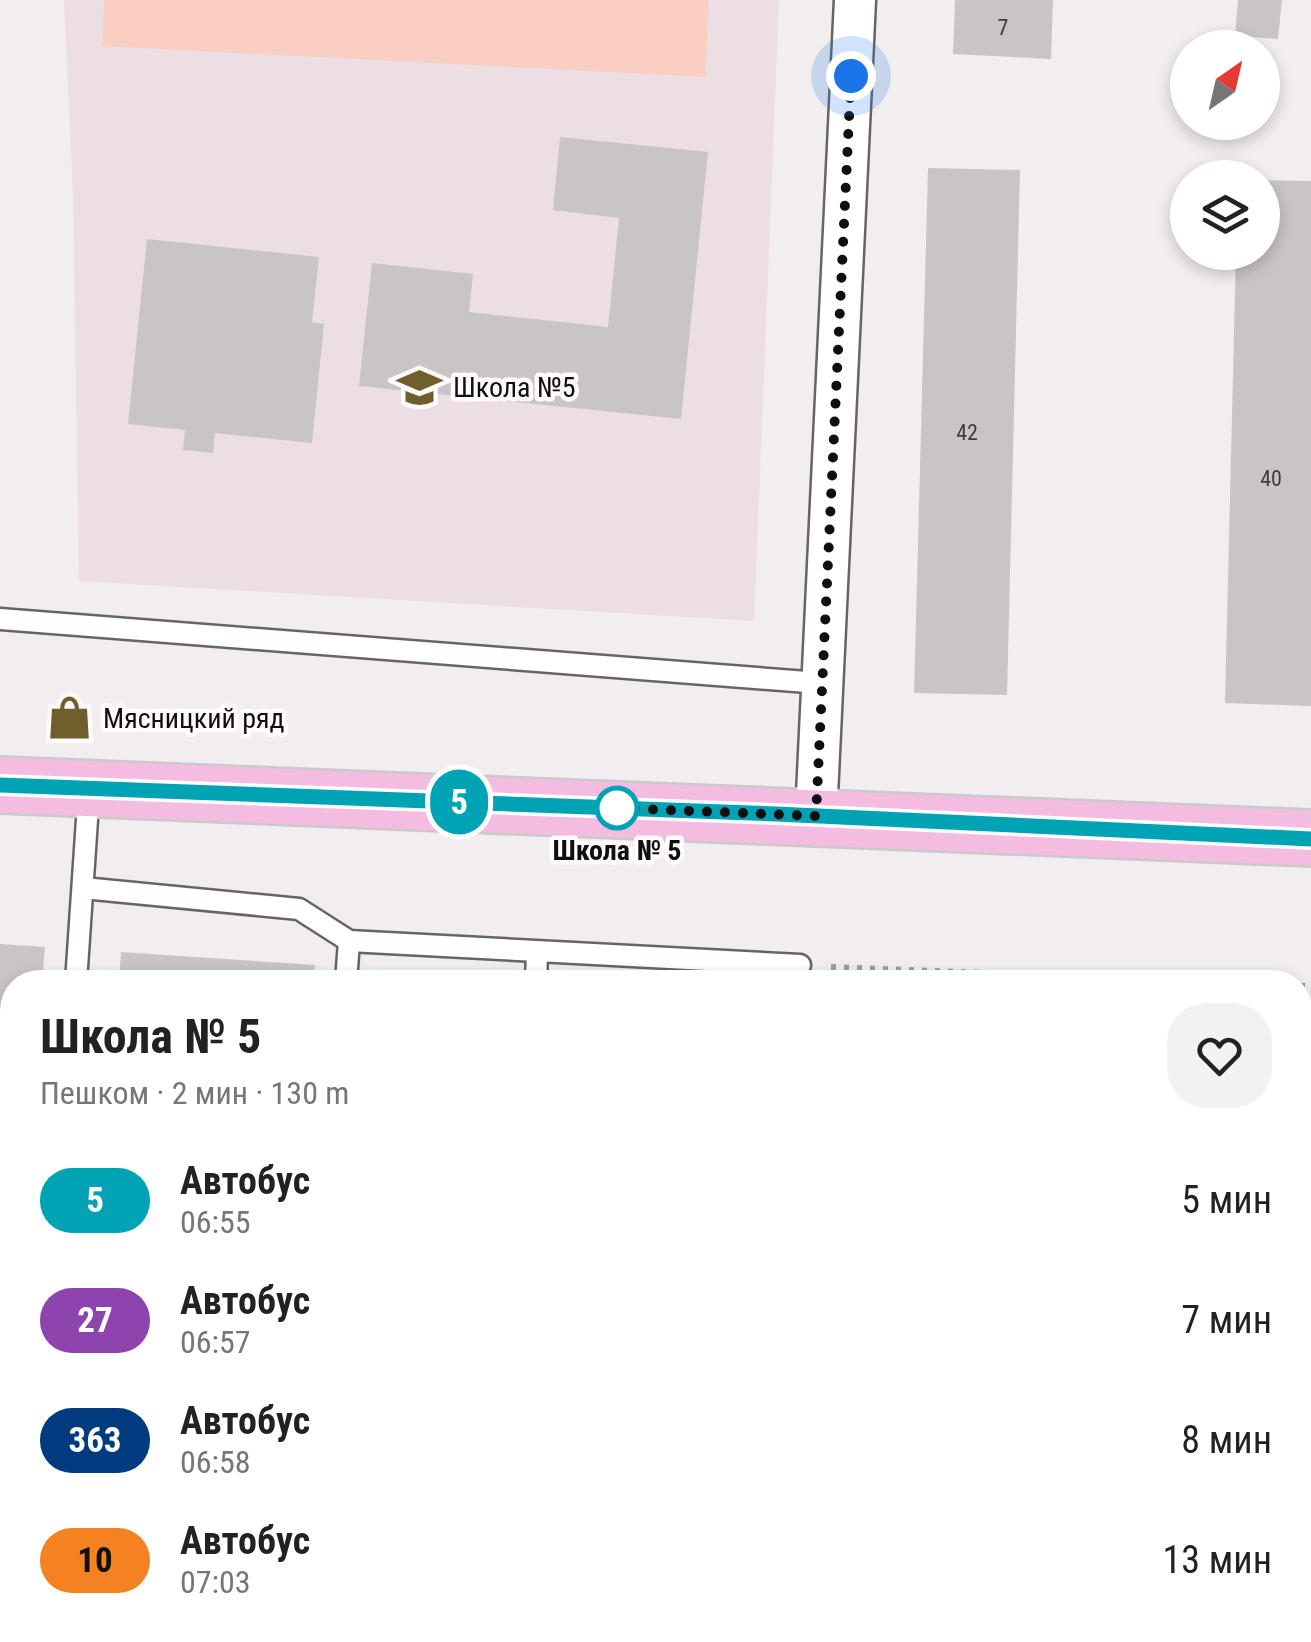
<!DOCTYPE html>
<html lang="ru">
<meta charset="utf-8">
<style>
:root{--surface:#fff;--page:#f2f2f2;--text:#222;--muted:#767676}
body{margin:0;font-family:"Roboto Condensed",sans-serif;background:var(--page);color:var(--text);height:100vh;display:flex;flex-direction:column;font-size:38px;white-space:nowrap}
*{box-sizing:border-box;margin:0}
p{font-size:32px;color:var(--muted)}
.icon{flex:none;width:55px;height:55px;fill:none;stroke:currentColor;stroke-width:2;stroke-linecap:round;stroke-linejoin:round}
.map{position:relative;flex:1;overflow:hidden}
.side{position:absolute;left:0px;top:970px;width:1312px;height:672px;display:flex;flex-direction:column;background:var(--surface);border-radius:40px 40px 0 0;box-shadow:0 5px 15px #0003}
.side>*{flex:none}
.badge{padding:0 20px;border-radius:32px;font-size:35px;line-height:65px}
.needle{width:65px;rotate:34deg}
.controls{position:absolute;left:1170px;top:30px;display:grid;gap:20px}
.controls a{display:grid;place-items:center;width:110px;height:110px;border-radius:50%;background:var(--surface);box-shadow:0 5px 15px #0003;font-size:50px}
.you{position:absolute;width:50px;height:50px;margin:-25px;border:8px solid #fff;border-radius:50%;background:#1a73e8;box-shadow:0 0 0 15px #1a73e833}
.map>.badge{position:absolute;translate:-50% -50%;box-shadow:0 0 0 5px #fff}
.round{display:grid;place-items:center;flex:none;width:105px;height:105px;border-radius:40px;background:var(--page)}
.head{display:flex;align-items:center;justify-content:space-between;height:170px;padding:0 40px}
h1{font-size:48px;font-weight:700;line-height:75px}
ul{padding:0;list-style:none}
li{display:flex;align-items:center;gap:30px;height:120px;padding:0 40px}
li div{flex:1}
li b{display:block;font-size:38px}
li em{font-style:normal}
li .badge{min-width:110px;font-weight:700;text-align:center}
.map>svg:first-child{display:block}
.built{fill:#ecdee2}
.green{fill:#facfc3}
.building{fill:#cac5c5}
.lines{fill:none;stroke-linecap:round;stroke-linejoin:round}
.lane-casing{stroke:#686465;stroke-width:25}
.street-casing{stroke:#686465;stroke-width:45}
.primary-casing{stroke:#cacaca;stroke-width:60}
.path{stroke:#a19d9e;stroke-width:6;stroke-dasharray:5 8;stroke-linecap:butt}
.lane{stroke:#fff;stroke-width:20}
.street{stroke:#fff;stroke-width:40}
.primary{stroke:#f5bce2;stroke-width:55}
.line-casing{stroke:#fff;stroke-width:22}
.line{stroke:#00a3b4;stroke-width:15}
.walk{stroke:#100f0f;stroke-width:10;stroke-dasharray:0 18}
.stop-dot{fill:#fff;stroke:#00a3b4;stroke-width:5}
.labels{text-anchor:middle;stroke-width:9;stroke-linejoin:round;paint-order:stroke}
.number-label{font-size:22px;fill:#3e3c3c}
.poi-label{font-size:28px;fill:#100f0f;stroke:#fffafb;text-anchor:start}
.stop-label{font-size:28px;font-weight:bold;fill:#100f0f;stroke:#fffafb}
</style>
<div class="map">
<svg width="1311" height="1642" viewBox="0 0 1311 1642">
<rect width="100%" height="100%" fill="#f2edee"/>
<path class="built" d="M64 0H779L754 621 79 581 73 193Z"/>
<path class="green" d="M104 0H709L705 77 102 46Z"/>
<g class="building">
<path d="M955 0H1053L1051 59 953 54Z"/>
<path d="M1238 0H1282L1278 39 1235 36Z"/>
<path d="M560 137 708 152 681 419 359 386 372 263 473 274 469 312 608 327 619 218 553 210Z"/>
<path d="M928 168 1020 170 1007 695 914 693Z"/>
<path d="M1262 180 1311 181V706L1225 703 1236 252H1262Z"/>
<path d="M147 239 319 257 312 322 324 324 312 443 215 433 213 453 183 450 185 430 128 424Z"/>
<path d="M0 944 45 947 42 982H12V1093L0 1092Z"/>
<path d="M121 952 315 965 313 982H119Z"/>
<path d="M374 976 436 980V982H374Z"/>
<path d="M1300 1028H1311V1135L1300 1134Z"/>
</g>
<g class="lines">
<defs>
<g id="lane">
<path d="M0 619 820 683"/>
<path d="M83 888 299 909 349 941 800 965"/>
<path d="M76 982 89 790"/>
<path d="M346 982 349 941"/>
<path d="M536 982 537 953"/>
<path d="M0 1127 12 1128"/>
<path d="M0 1632 142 1642"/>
<path d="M303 1642 304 1630"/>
<path d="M495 1642 496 1630"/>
</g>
<path id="street" d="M816 816 855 0"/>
<path id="primary" d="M0 785 1311 838"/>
</defs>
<use href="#lane" class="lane-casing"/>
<use href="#street" class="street-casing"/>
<use href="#primary" class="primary-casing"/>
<g class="path">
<path d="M831 967 1225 982"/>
<path d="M1300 986H1311"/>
</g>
<use href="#lane" class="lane"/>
<use href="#street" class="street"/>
<use href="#primary" class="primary"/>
</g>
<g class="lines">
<defs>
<path id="line" d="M0 785 776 814 1311 839"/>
</defs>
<use href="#line" class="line-casing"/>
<use href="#line" class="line"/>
<path class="walk" d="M617 808 816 816 851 76"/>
</g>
<defs>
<symbol id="school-bare" viewBox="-9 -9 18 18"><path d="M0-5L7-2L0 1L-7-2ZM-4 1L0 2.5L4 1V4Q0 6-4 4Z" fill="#6f5f2c" stroke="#fffafb" stroke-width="2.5" paint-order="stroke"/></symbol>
<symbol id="shop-bare" viewBox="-9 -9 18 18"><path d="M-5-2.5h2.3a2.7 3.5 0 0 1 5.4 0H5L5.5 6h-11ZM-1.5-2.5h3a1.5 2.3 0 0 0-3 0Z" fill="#6f5f2c" stroke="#fffafb" stroke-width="2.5" paint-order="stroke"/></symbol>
</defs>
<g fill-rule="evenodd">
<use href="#school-bare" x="388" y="356" width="63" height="63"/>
<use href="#shop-bare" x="38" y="686" width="63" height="63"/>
</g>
<circle class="stop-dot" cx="617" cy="808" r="20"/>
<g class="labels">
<g class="number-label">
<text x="1003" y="35">7</text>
<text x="967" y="440">42</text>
<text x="1271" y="486">40</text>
</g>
<g class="poi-label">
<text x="453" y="397">Школа №5</text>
<text x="103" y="728">Мясницкий ряд</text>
</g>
<g class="stop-label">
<text x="617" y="860">Школа № 5</text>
</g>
</g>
</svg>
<div class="controls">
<a><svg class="needle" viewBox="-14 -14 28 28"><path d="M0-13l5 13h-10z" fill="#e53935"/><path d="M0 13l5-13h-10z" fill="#767676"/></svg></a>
<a><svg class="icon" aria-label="layers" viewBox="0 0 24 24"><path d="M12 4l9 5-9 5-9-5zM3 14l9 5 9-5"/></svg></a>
</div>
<div class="you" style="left:851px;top:76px"></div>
<b class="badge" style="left:459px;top:802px;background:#00a3b4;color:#fff">5</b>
<section class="side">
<div class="head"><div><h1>Школа № 5</h1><p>Пешком · 2 мин · 130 m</p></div><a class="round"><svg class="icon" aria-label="heart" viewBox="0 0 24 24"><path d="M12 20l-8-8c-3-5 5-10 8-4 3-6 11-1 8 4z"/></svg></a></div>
<ul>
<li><span class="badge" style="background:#00a3b4;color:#fff">5</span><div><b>Автобус</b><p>06:55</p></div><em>5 мин</em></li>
<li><span class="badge" style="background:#8e44ad;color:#fff">27</span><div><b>Автобус</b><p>06:57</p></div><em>7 мин</em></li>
<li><span class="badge" style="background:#003b80;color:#fff">363</span><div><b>Автобус</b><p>06:58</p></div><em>8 мин</em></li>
<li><span class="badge" style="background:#f58220;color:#111">10</span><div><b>Автобус</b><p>07:03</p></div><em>13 мин</em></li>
</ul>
</section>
</div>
